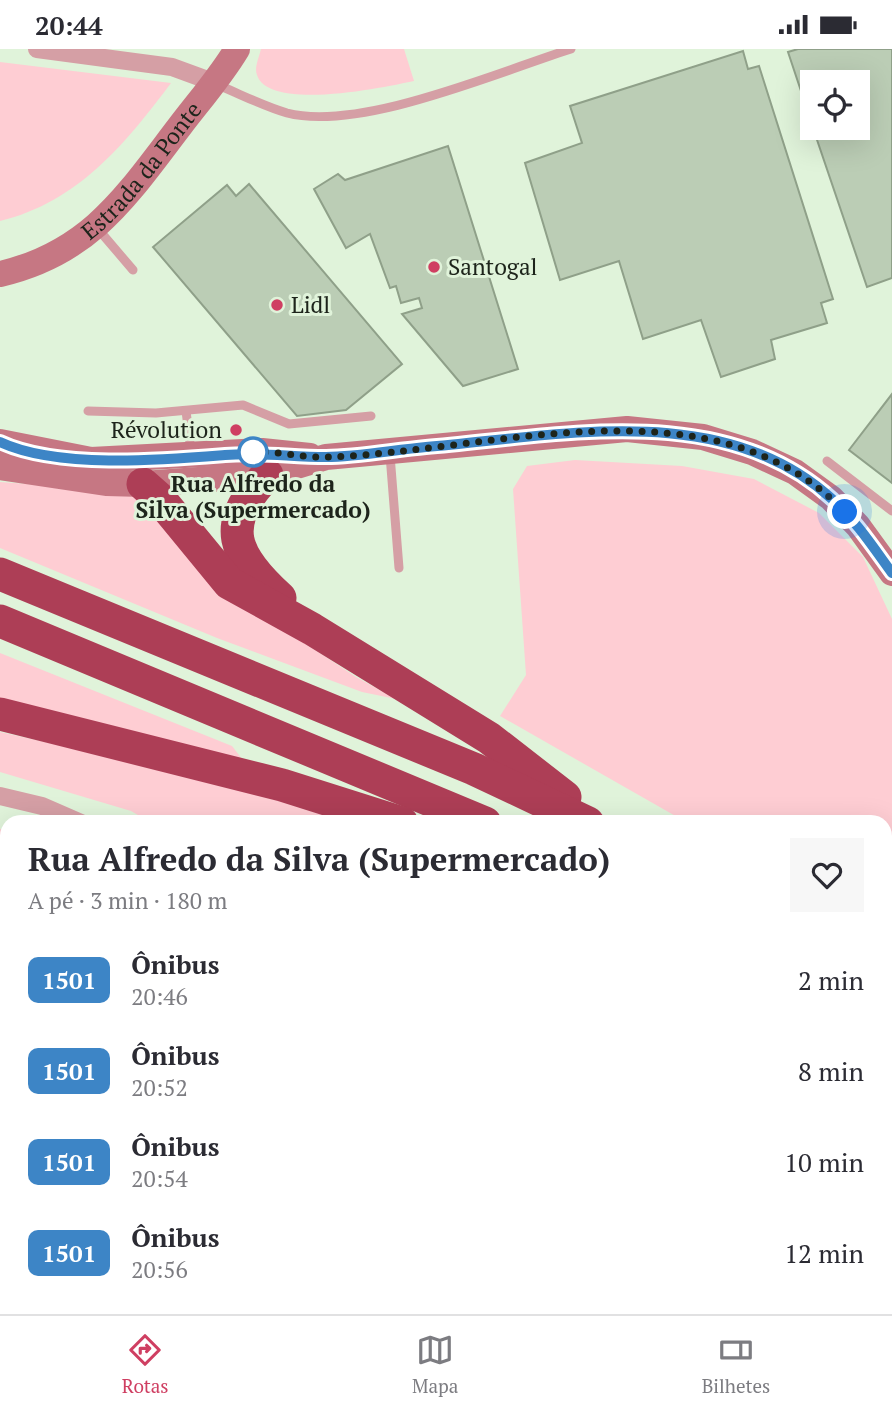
<!DOCTYPE html>
<html lang="pt">
<meta charset="utf-8">
<style>
:root{--surface:#fff;--page:#f7f7f7;--text:#2b2b33;--muted:#7c7c81;--line:#e1e1e2;--accent:#cf3f62}
body{margin:0;font-family:"PT Serif",serif;background:var(--page);color:var(--text);height:100vh;display:flex;flex-direction:column;font-size:26px;white-space:nowrap}
*{box-sizing:border-box;margin:0}
p{font-size:23px;color:var(--muted)}
.icon{flex:none;width:38px;height:38px;fill:none;stroke:currentColor;stroke-width:2;stroke-linecap:round;stroke-linejoin:round}
.map{position:relative;flex:1;overflow:hidden}
.side{position:absolute;left:0px;top:766px;width:892px;height:499px;display:flex;flex-direction:column;background:var(--surface);border-radius:21px 21px 0 0;box-shadow:0 7px 28px #0002}
.side>*{flex:none}
.badge{padding:0 14px;border-radius:10px;font-size:24px;line-height:46px}
.controls{position:absolute;left:800px;top:21px;display:grid;gap:14px}
.controls a{display:grid;place-items:center;width:70px;height:70px;border-radius:0px;background:var(--surface);box-shadow:0 7px 28px #0002;font-size:35px}
.you{position:absolute;width:35px;height:35px;margin:-18px;border:5px solid #fff;border-radius:50%;background:#1a73e8;box-shadow:0 0 0 10px #1a73e833}
.map>.badge{position:absolute;translate:-50% -50%;box-shadow:0 0 0 4px #fff}
.round{display:grid;place-items:center;flex:none;width:74px;height:74px;border-radius:0px;background:var(--page)}
.overview{display:flex;align-items:center;justify-content:space-between;height:119px;padding:0 28px}
h1{font-size:33px;font-weight:700;line-height:52px}
ul{padding:0;list-style:none}
li{display:flex;align-items:center;gap:21px;height:91px;padding:0 28px}
li div{flex:1}
li b{display:block;font-size:26px}
li em{font-style:normal}
li .badge{min-width:77px;font-weight:700;text-align:center}
.status{display:flex;justify-content:space-between;align-items:center;height:49px;padding:0 35px;background:var(--surface);direction:ltr}
.status svg{height:19px;fill:currentColor}
.menu{display:flex;justify-content:space-around;align-items:center;height:98px;border-top:2px solid var(--line);background:var(--surface);font-size:19px;color:var(--muted)}
.menu a{display:grid;justify-items:center;gap:4px}
.menu .active{color:var(--accent)}
.map>svg:first-child{display:block}
.green{fill:#fecdd3}
.building{fill:#bbcdb5;stroke:#8fa089;stroke-width:2}
.lines{fill:none;stroke-linecap:round;stroke-linejoin:round}
.lane{stroke:#d59fa5;stroke-width:9}
.street{stroke:#d59fa5;stroke-width:18}
.secondary{stroke:#c67783;stroke-width:26}
.highway{stroke:#ad3e56;stroke-width:33}
.line-casing{stroke:#fff;stroke-width:16}
.line{stroke:#3d85c6;stroke-width:10}
.walk{stroke:#1d241b;stroke-width:7;stroke-dasharray:0 12.6}
.poi-dot{fill:#cf3f62;stroke:#e0f3da;stroke-width:2.5}
.stop-dot{fill:#fff;stroke:#3d85c6;stroke-width:3.5}
.labels{text-anchor:middle;stroke-width:6;stroke-linejoin:round;paint-order:stroke}
.street-label{font-size:23px;fill:#1d241b;stroke:#e0f3da}
.poi-label{font-size:23px;fill:#1d241b;stroke:#e0f3da;text-anchor:start}
.stop-label{font-size:23px;font-weight:bold;fill:#1d241b;stroke:#e0f3da}
</style>
<div class="status"><b>20:44</b><svg viewBox="0 0 49 12"><path d="M0 12V9h3v3zM5 12V6h3v6zM10 12V3h3v9zM15 12V0h3v12zM26 1h20v11H26zM47 4h2v5h-2z"/></svg></div>
<div class="map">
<svg width="892" height="1265" viewBox="0 0 892 1265">
<rect width="100%" height="100%" fill="#e0f3da"/>
<g class="green">
<path d="M261 0H404L414 32C386 38 269 63 257 26 254 18 259 9 261 0Z"/>
<path d="M0 13 171 34C125 95 78 153 0 172Z"/>
<path d="M575 411 682 417 754 430 819 464 863 508 892 570V899L886 895V774L686 773 500 667 526 626 513 440 527 417Z"/>
<path d="M0 433 138 443 246 555 356 628 396 650 362 643 217 589 0 499Z"/>
<path d="M0 604 232 697 242 710 0 650Z"/>
<path d="M0 683 258 740 354 773H150L131 762 0 723Z"/>
<path d="M0 780 7 783V1258H182L163 1265H0Z"/>
<path d="M886 1055 892 1060V1265H778L776 1258H886Z"/>
<path d="M510 1258H750L752 1265H512Z"/>
</g>
<g class="building">
<path d="M798 0H892V229L867 238 813 79H858V33H812V75L788 3Z"/>
<path d="M743 2 748 20 759 17 833 250 821 254 827 274 771 291 775 310 721 328 701 271 643 290 619 212 560 231 525 114 582 94 570 57Z"/>
<path d="M448 97 518 320 463 337 402 265 422 259 419 249 401 254 396 237 390 239 370 185 346 199 314 140 338 125 345 131Z"/>
<path d="M249 135 402 315 346 361 297 367 153 198 227 136 236 147Z"/>
<path d="M892 345V434L849 401Z"/>
<path d="M14 1258H66L69 1265H0Z"/>
<path d="M398 1258H416L419 1265H380Z"/>
</g>
<g class="lines">
<g class="lane">
<path d="M218 36C240 45 263 57 287 64 360 83 498 23 571 0"/>
<path d="M98 180 133 221"/>
<path d="M88 362 156 364 243 356 289 375 371 367"/>
<path d="M186 362 191 402"/>
<path d="M390 406 399 519"/>
<path d="M827 412 892 462"/>
</g>
<g class="street">
<path d="M37 0 172 18 213 33"/>
<path d="M0 747 42 757 81 774"/>
<path d="M450 1258 453 1265"/>
<path d="M225 1265 244 1258"/>
</g>
<g class="secondary">
<path id="s1" d="M0 225C91 204 127 146 180 77 199 52 221 27 237 0"/>
<path d="M0 393 91 411 262 402 310 407"/>
<path d="M0 418 106 434 143 435 267 426 326 408 627 380 703 388 752 403 795 423 831 449 858 477 892 524"/>
</g>
<g class="highway">
<path d="M267 426C218 476 234 507 280 549"/>
<path d="M143 435 160 450 229 534 312 580 489 689 565 748"/>
<path d="M0 525 474 720 588 774"/>
<path d="M0 572 485 774"/>
<path d="M0 665 282 736 402 774"/>
<path d="M886 950 892 954"/>
<path d="M886 1003 892 1007"/>
</g>
</g>
<g class="lines">
<defs>
<path id="line" d="M0 393C57 420 163 411 225 406 262 403 290 408 326 408 358 408 393 401 426 398 558 387 723 350 832 450 856 472 873 498 892 524"/>
</defs>
<use href="#line" class="line-casing"/>
<use href="#line" class="line"/>
<path class="walk" d="M253 403C278 402 302 409 327 408 492 403 713 326 845 463"/>
</g>
<g class="poi-dot">
<circle cx="434" cy="218" r="7"/>
<circle cx="277" cy="256" r="7"/>
<circle cx="236" cy="381" r="7"/>
</g>
<circle class="stop-dot" cx="253" cy="403" r="14"/>
<g class="labels">
<g class="street-label">
<text dy="8" stroke="none"><textPath href="#s1" startOffset="180">Estrada da Ponte</textPath></text>
</g>
<g class="poi-label">
<text x="448" y="226">Santogal</text>
<text x="291" y="264">Lidl</text>
<text x="222" y="389" text-anchor="end">Révolution</text>
</g>
<g class="stop-label">
<text x="253" y="443">Rua Alfredo da<tspan x="253" dy="26">Silva (Supermercado)</tspan></text>
</g>
</g>
</svg>
<div class="controls">
<a><svg class="icon" aria-label="locate" viewBox="0 0 24 24"><circle cx="12" cy="12" r="6"/><path d="M12 2v4M12 18v4M2 12h4M18 12h4"/></svg></a>
</div>
<div class="you" style="left:845px;top:463px"></div>
<section class="side">
<div class="overview"><div><h1>Rua Alfredo da Silva (Supermercado)</h1><p>A pé · 3 min · 180 m</p></div><a class="round"><svg class="icon" aria-label="heart" viewBox="0 0 24 24"><path d="M12 20l-8-8c-3-5 5-10 8-4 3-6 11-1 8 4z"/></svg></a></div>
<ul>
<li><span class="badge" style="background:#3d85c6;color:#fff">1501</span><div><b>Ônibus</b><p>20:46</p></div><em>2 min</em></li>
<li><span class="badge" style="background:#3d85c6;color:#fff">1501</span><div><b>Ônibus</b><p>20:52</p></div><em>8 min</em></li>
<li><span class="badge" style="background:#3d85c6;color:#fff">1501</span><div><b>Ônibus</b><p>20:54</p></div><em>10 min</em></li>
<li><span class="badge" style="background:#3d85c6;color:#fff">1501</span><div><b>Ônibus</b><p>20:56</p></div><em>12 min</em></li>
</ul>
</section>
</div>
<nav class="menu">
<a class="active"><svg class="icon" aria-label="directions" viewBox="0 0 24 24"><path d="M12 3l9 9-9 9-9-9zM9 14v-3h6M13 9l2 2-2 2"/></svg>Rotas</a>
<a><svg class="icon" aria-label="map" viewBox="0 0 24 24"><path d="M3 6l6-2 6 2 6-2v14l-6 2-6-2-6 2zM9 4v14M15 6v14"/></svg>Mapa</a>
<a><svg class="icon" aria-label="tickets" viewBox="0 0 24 24"><path d="M3 7h18v10H3zM15 7v10"/></svg>Bilhetes</a>
</nav>
